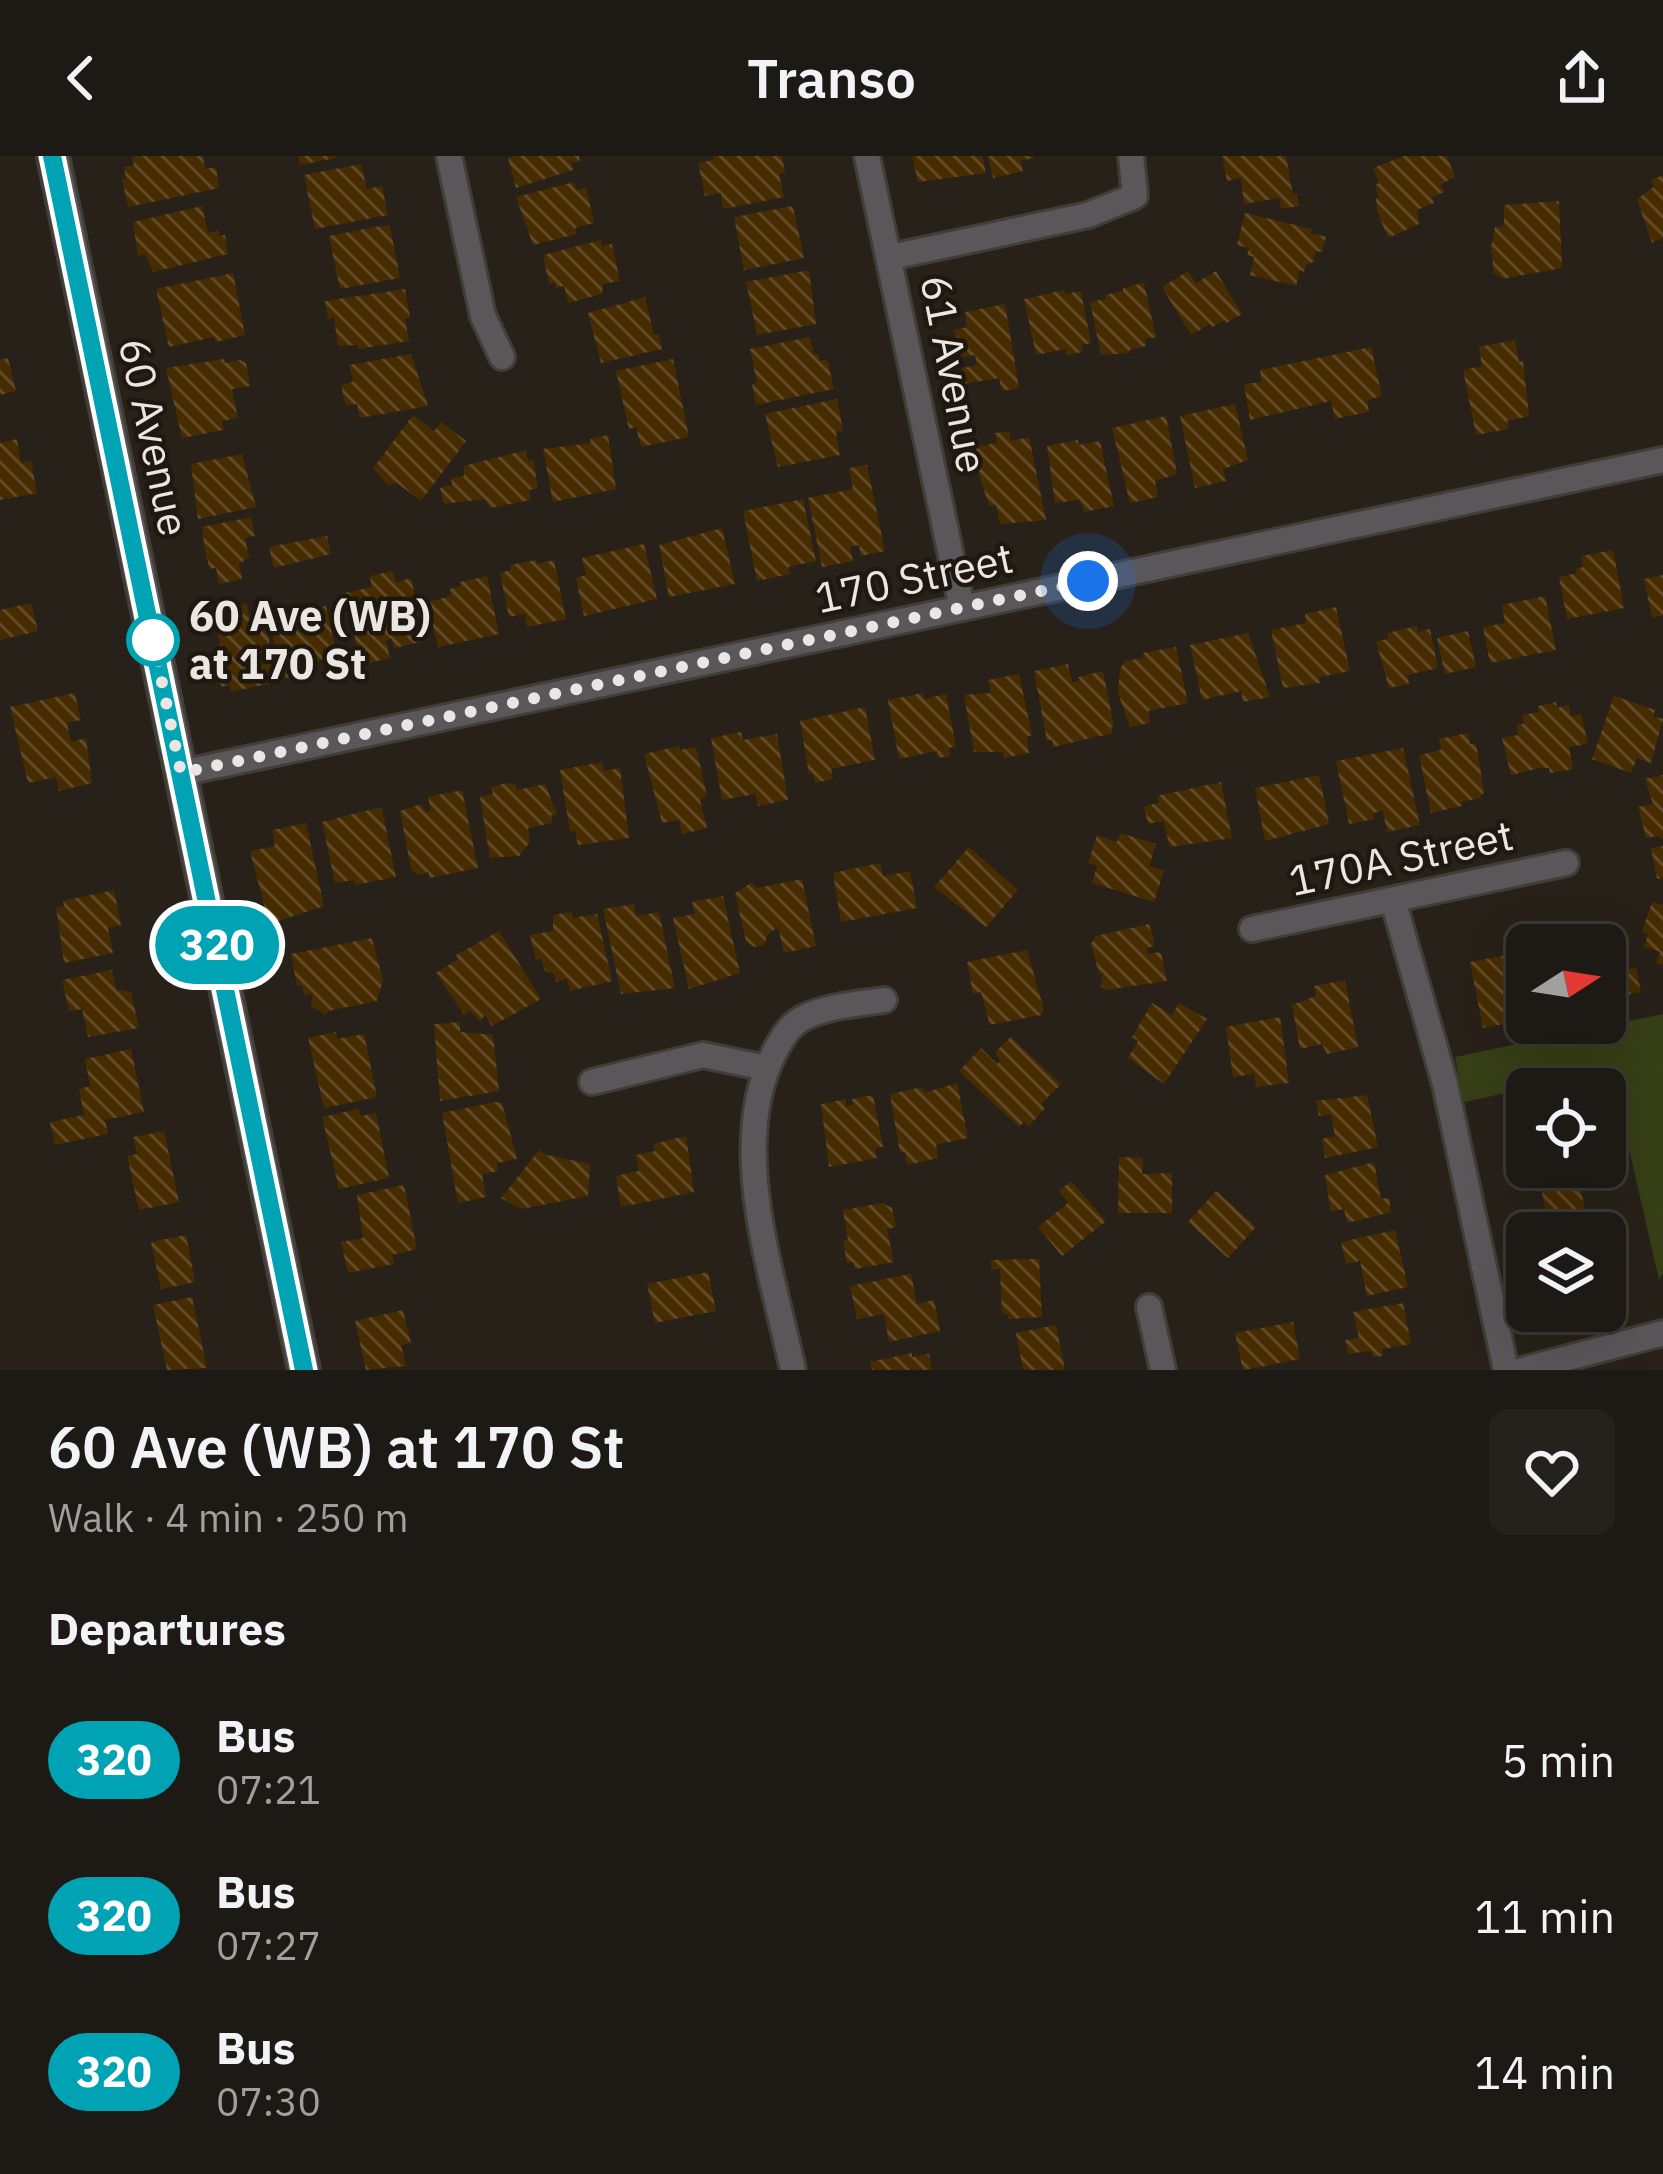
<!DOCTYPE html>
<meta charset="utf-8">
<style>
:root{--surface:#1d1914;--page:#25221d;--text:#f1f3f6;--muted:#a0a0a0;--line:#3b3834}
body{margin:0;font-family:"IBM Plex Sans",sans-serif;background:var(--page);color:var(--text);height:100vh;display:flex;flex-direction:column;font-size:45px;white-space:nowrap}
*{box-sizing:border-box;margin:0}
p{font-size:39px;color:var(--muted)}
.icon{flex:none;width:66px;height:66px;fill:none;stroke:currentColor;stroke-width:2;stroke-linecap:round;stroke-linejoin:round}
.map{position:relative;height:1214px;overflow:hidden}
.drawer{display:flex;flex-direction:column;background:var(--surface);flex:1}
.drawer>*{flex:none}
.badge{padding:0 24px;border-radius:39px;font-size:42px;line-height:78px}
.needle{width:78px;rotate:78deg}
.tools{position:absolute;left:1506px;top:768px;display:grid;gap:24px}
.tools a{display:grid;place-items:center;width:120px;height:120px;border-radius:18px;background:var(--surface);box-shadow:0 12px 48px #0002,0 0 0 3px var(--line);font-size:60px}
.you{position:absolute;width:60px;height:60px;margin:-30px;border:9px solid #fff;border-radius:50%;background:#1a73e8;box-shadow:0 0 0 18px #1a73e833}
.map>.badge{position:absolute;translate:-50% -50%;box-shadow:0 0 0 6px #fff}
h2{padding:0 48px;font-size:45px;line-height:108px}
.round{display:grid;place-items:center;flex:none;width:126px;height:126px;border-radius:18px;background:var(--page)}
.summary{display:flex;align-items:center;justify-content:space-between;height:204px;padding:0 48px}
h1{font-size:57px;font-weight:600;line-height:90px}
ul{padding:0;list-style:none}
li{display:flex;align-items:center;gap:36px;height:156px;padding:0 48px}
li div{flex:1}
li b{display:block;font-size:45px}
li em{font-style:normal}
li .badge{min-width:132px;font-weight:700;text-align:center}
header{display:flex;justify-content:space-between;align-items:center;height:156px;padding:0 48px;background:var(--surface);font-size:54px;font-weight:600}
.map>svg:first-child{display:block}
.park{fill:#363f15}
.building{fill:url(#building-back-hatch)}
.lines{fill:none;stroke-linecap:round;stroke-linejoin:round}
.minor-casing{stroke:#423d36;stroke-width:30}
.tertiary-casing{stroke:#423d36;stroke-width:36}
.minor{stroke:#5a575a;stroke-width:24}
.tertiary{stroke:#5a575a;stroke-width:30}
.line-casing{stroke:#fff;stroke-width:27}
.line{stroke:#00a3b4;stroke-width:18}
.walk{stroke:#ebe6e1;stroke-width:12;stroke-dasharray:0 21.6}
.stop-dot{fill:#fff;stroke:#00a3b4;stroke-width:6}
.labels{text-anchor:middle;stroke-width:9;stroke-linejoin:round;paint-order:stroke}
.street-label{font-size:42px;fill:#ebe6e1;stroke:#1e1811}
.stop-label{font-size:42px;font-weight:bold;fill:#ebe6e1;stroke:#1e1811;text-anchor:start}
</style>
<header><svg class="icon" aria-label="back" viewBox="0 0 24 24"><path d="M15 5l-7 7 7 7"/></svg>Transo<svg class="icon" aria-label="share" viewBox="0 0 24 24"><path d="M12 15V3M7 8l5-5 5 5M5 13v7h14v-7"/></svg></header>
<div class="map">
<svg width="1663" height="1214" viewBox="0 0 1663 1214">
<defs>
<pattern id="building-back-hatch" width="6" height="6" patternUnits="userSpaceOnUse" patternTransform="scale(3)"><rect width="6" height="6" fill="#472c01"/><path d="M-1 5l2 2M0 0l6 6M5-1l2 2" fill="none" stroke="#624b26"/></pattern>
</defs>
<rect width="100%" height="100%" fill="#27211a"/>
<path class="park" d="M1663 858V1117L1659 1124 1611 914 1464 946 1455 901Z"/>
<g class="building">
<path d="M132 0H203L205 13 216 11 219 32 128 51 122 23H126L124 11 134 9Z"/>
<path d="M298 0H336V2L300 9Z"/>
<path d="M514 0H579L580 5 571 7 573 14 516 32 508 2Z"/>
<path d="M713 0H782L785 17 779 18 784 41 723 53 721 37 705 40 698 7 713 4Z"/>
<path d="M912 0H982L986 17 918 26Z"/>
<path d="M988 0H1034V2L1020 5 1023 15 993 22Z"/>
<path d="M1222 0H1286L1293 39 1297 38 1299 50 1281 53 1279 42 1244 48 1241 22 1227 25Z"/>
<path d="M1404 0H1447L1455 21 1441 28 1444 36 1432 41 1434 47 1417 54 1419 68 1388 82 1377 55 1376 42H1379L1375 29 1379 27 1373 12Z"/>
<path d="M361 8 367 33 382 30 388 59 315 73 304 19Z"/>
<path d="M1663 19V82L1652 87 1637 43 1654 31 1651 24Z"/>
<path d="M574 26 576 34 586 32 594 67 575 72 577 78 533 89 516 41Z"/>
<path d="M1559 45 1562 112 1502 123 1494 117 1491 91 1495 71 1504 70V49Z"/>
<path d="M202 50 208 77 218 75 220 80 225 79 228 98 153 116 145 98 138 100 133 66Z"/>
<path d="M793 50 804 102 744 114 734 61Z"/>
<path d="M1245 57 1312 73 1311 77 1326 81 1322 96 1316 95 1313 106 1306 109 1304 116 1300 114 1296 130 1250 119 1254 101 1247 99 1249 92 1237 89Z"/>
<path d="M380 70H390L400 122 340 133 329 80Z"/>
<path d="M601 84 602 90 612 88 620 125 603 128 602 138 568 147 564 130 556 132 555 127 549 128 543 99Z"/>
<path d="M809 114 816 168 757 179 746 126Z"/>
<path d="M1188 115 1196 127 1216 115 1242 158 1226 167 1225 164 1212 171 1210 168 1191 179 1162 131Z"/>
<path d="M233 117 245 179 216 186 214 181 169 191 156 133Z"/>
<path d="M1144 127 1156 181 1145 183 1146 190 1129 194 1130 197 1101 199 1090 146 1106 143 1105 139 1123 135V132Z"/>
<path d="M405 133 410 162 405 163 409 185 358 193 357 189 338 190 334 162 328 163 325 145Z"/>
<path d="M1064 134 1065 138 1081 135 1091 187 1081 189 1083 196 1066 199 1065 193 1036 199 1024 143Z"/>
<path d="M645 141 654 179 659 178 662 193 601 207 588 157Z"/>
<path d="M1005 148 1019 232 1002 235 999 222 964 228 962 212 977 209 975 199 962 202 954 174 967 171 965 156Z"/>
<path d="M810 181 814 199 818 198 820 205 827 203 834 233 756 249 752 228 757 227 750 193Z"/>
<path d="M1515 184 1519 206 1523 205 1529 260 1507 265 1509 273 1476 279 1463 214 1482 210 1479 191Z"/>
<path d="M1371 191 1382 240 1367 244 1369 256 1335 263 1331 245 1250 264 1244 228 1262 226 1260 214Z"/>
<path d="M411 198 428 250 360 262 357 248 346 250 341 229 353 226 349 209Z"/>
<path d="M8 202 16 235 0 239V204Z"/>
<path d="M224 203 225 207 240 204 246 207 250 230 232 233 238 262 222 265 224 274 182 282 166 212Z"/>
<path d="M673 203 689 281 641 291 636 271 629 273 616 215Z"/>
<path d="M837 243 843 275 836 276 840 299 778 311 765 258Z"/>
<path d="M1235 248 1248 304 1223 313 1226 325 1195 332 1180 260Z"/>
<path d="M413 259 434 275 441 266 466 285 421 345 397 327 388 329 373 312Z"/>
<path d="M1166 260 1177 318 1155 325 1158 341 1130 347 1112 272Z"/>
<path d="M1009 275 1011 285 1029 281 1046 364 1000 368 996 349 989 350 979 318 975 291 997 287 995 277Z"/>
<path d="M608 279 616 333 553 346 543 293 591 287 590 283Z"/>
<path d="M17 283 21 307 31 305 37 337 0 344V287Z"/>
<path d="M1078 284 1079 289 1100 285 1114 350 1084 356 1080 344 1055 347 1047 290Z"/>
<path d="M526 294 528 305 533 304 538 332 529 334 531 344 490 352 485 343 444 348 440 332 452 329 451 322 464 320V310Z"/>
<path d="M242 298 256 351 198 363 191 308Z"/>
<path d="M867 309 885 395 861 400 859 389 850 391 853 405 822 411 808 342 853 333 849 312Z"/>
<path d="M803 343 816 405 788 411 790 418 757 425 743 355Z"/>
<path d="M251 361 255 380 245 382 249 401 239 408 242 423 219 428 216 412 210 413 205 396 202 371Z"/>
<path d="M722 372 735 428 669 441 659 389Z"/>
<path d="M327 380 331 398 274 412 269 391Z"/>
<path d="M644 388 657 443 584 460 576 422 586 419 582 402Z"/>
<path d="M1613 394 1624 452 1567 463 1559 421 1577 417 1576 413 1583 411 1581 400Z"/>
<path d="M536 404 537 408 554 404 566 463 527 471 525 458 509 461 500 417 511 414 510 409Z"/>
<path d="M393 415 396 426 411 422 425 485 394 492 392 483 386 484 390 502 361 509 345 437 372 431 370 420Z"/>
<path d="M1663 419V459L1652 462 1644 423Z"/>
<path d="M487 420 499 478 438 491 428 446 451 440 450 433 461 430 460 426Z"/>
<path d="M1545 440 1556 494 1490 507 1483 471 1505 467 1502 449Z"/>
<path d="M31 447 38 475 0 484V454Z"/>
<path d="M247 448 253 477 267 474 277 526 231 536 230 529 221 531 215 501 222 499 217 472 223 470 219 454Z"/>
<path d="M326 450 335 490 323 492 325 503 314 506 316 516 286 522 282 504 278 505 269 462Z"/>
<path d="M1336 451 1350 515 1319 521 1320 527 1283 532 1271 474 1306 467 1305 458Z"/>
<path d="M1417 470 1418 476 1430 473 1438 512 1407 519 1409 528 1389 532 1376 485 1388 483 1387 477Z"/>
<path d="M1468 475 1476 511 1445 518 1437 482Z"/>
<path d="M1248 477 1270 541 1243 546 1241 535 1202 544 1190 489Z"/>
<path d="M1176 491 1188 547 1148 555 1150 567 1130 571 1118 537 1120 513 1125 505 1144 502 1143 497Z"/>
<path d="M1068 508 1072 526 1080 524 1078 521 1103 515 1114 570 1111 571 1113 577 1053 591 1052 584 1047 585 1034 515Z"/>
<path d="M1019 518 1032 579 1027 581 1029 597 1004 602 1003 596H974L964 539 991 537 988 524Z"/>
<path d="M75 537 81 564 67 567 71 586 86 582 92 627 59 635 56 621 28 627 10 551Z"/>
<path d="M923 537 924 543 946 538 956 590 949 592 950 600 938 602 937 595 899 603 888 544Z"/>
<path d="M1614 540 1655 554 1653 560 1663 563 1651 607 1637 602 1631 617 1592 603Z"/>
<path d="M1556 546 1557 552 1569 549 1571 560 1581 558 1588 588 1569 591 1573 613 1550 617 1549 612H1540L1511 619 1502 582 1518 579 1517 569 1524 568 1522 559 1539 556 1538 550Z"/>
<path d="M865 551 875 604 831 613 833 623 815 627 813 617 809 618 800 565Z"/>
<path d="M741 576 743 584 777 578 788 644 758 650 755 638 722 644 711 582Z"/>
<path d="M1468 577 1470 588 1476 587 1484 636 1480 642 1461 646 1462 650 1431 657 1419 599 1441 594 1439 583Z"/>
<path d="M679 590 680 594 696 591 707 640 700 644 707 672 682 678 679 664 662 667 644 598Z"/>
<path d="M1403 592 1420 669 1387 676 1383 655 1373 657 1374 663 1349 668 1336 605Z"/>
<path d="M602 606 604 615 620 612 629 682 578 689 575 675 570 676 560 614Z"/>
<path d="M1319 619 1329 668 1265 685 1255 632Z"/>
<path d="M1663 619V683L1658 680 1646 682 1638 651 1653 648 1645 623Z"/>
<path d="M1221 626 1232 682 1170 691 1163 665 1148 668 1144 650 1159 647 1157 640Z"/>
<path d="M507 627 516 628 517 634 545 628 557 658 551 659 553 667 528 672 530 686 519 700 490 702 480 641 493 638 491 631Z"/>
<path d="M462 634 478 712 430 722 428 716 418 719 411 713 400 655 421 648 426 656 431 655 428 641Z"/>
<path d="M377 652 382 653 396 721 355 729 354 724 335 727 322 666Z"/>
<path d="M306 667 324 750 269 768 250 695 275 690 272 674Z"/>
<path d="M1120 677 1156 688 1149 710 1164 715 1154 746 1092 727 1097 710 1088 707 1097 679 1117 686Z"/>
<path d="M1663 690V722L1657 723 1651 692Z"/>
<path d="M969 691 1018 734 986 771 934 731Z"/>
<path d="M880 707 883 720 910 715 917 752 841 766 833 717Z"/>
<path d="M802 723 816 790 784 797 778 771 768 778 764 789 754 791 746 785 735 737 751 727 757 732Z"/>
<path d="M114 734 121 769 108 772 113 797 64 807 56 751 64 750 63 745Z"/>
<path d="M723 740 740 817 689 833 673 762 695 758 692 746Z"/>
<path d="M1652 746 1663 749V809L1656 807 1660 796 1644 791 1648 778 1642 776Z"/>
<path d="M634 748 636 760 659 756 675 832 621 838 603 753Z"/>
<path d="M572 756 573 762 597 758 612 825 570 835 567 823 556 826 554 818 545 815 541 803 536 804 530 779 553 775V759Z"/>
<path d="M1149 768 1154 785V790L1147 792 1148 798 1161 796 1167 825 1106 834 1101 830 1103 817 1099 818 1091 788 1096 780Z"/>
<path d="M499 775 541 843 492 870 485 859 480 865 470 855 464 859 436 817 458 803 456 799Z"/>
<path d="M372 782 383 824 377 845 328 855 326 859 311 850 313 837 304 839 302 829 297 830 291 798Z"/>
<path d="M1626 793 1630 813 1636 812 1641 836 1605 843V798Z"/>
<path d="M1027 794 1044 854 1041 859 990 869 981 836 973 838 967 806Z"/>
<path d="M1523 796 1527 815V867H1535L1536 874 1521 877 1519 865 1483 872 1470 806Z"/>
<path d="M112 814 116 833 131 836 139 872 88 881 82 853 69 855 62 824Z"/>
<path d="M1345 824 1358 891 1327 898 1322 888 1300 893 1292 849 1316 840 1314 830Z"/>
<path d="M1152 847 1172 859 1179 847 1207 863 1164 928 1128 902 1138 885 1132 881Z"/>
<path d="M1280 861 1289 927 1256 931 1254 918 1233 921 1226 871Z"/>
<path d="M460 866V876L493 879 499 935 440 945 434 868Z"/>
<path d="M336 876 337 883 364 878 377 941 324 952 308 882Z"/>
<path d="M1011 881 1061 928 1041 948 1045 952 1029 970 1024 966 1019 971 959 915 981 892 997 908 1000 905 995 896Z"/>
<path d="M131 893 144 956 105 964 108 978 55 989 50 966 84 959 79 933 90 930 85 903Z"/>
<path d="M957 927 968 982 936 989 938 1002 907 1009 905 996 900 997 890 938 923 931 924 937Z"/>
<path d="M873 939 883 991 875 992 877 1002 829 1011 821 948 846 943V950L853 949 852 943Z"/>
<path d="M1367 939 1378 991 1325 1002 1322 983 1335 980 1331 958 1319 960 1316 945Z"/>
<path d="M495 946 502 947 517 1003 497 1007 498 1015 482 1018 486 1041 458 1047 442 957Z"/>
<path d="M358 953 361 960 376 957 389 1022 339 1033 322 961Z"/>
<path d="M164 975 179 1046 139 1054 127 1000 137 998 133 981Z"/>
<path d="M686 980 694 1036 621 1051 616 1020 639 1015 636 999 655 995 653 988Z"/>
<path d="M539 994 547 999 590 1008 588 1040 521 1053 501 1042Z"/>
<path d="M1119 1001 1143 1002 1142 1018 1172 1017V1057H1118Z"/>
<path d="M1374 1006 1381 1043 1389 1042 1391 1056 1347 1067 1344 1053 1331 1056 1325 1019Z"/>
<path d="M1590 1012 1594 1032 1581 1034 1588 1070 1550 1077 1539 1022Z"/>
<path d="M1071 1025 1106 1065 1062 1100 1038 1071 1068 1047 1059 1035Z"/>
<path d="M404 1029 417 1093 392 1099 394 1108 348 1117 341 1086 363 1082 357 1039Z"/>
<path d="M1216 1035 1256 1071 1228 1102 1188 1066Z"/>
<path d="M882 1047 892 1052 896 1071 887 1073 894 1106 855 1113 853 1106 847 1107 843 1085 848 1084 843 1054Z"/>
<path d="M1395 1074 1408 1131 1367 1140 1360 1105 1346 1108 1341 1086Z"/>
<path d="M186 1079 195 1126 161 1133 151 1086Z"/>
<path d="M1039 1103 1042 1161 1008 1163V1158H1002L1000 1113 991 1114V1104Z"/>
<path d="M708 1116 716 1155 655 1167 647 1128Z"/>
<path d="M911 1118 917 1148 934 1144 940 1175 889 1186 884 1158 857 1163 850 1130Z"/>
<path d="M192 1141 207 1212 167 1214 153 1149Z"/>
<path d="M1403 1147 1411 1188 1382 1193 1383 1200 1373 1201 1371 1195 1348 1198 1345 1184 1359 1182 1353 1156Z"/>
<path d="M403 1154 411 1187 401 1189 406 1210 366 1214 355 1165Z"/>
<path d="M1293 1166 1300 1203 1243 1214 1235 1177Z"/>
<path d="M1056 1169 1065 1214H1023L1016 1177Z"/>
<path d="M912 1197V1201L929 1198 932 1214H872L870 1206Z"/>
</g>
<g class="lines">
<defs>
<g id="minor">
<path d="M449 0 483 160 502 201"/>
<path d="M867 0 962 452"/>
<path d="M891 101 1088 59 1135 40 1131 0"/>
<path d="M181 617 1663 304"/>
<path d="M1393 744 1445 928 1506 1214"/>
<path d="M1252 773 1566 707"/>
<path d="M592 926 703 899 766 912"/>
<path d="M1149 1151 1163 1214"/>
<path d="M793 1214C773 1119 727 989 774 897 781 884 789 869 803 862 827 850 858 848 884 844"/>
<path d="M1522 1214 1663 1177"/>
</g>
<path id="tertiary" d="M53 0 304 1214"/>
</defs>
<use href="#minor" class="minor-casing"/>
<use href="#tertiary" class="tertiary-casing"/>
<use href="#minor" class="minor"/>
<use href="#tertiary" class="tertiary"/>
</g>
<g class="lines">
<defs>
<path id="line" d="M52 0 304 1214"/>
</defs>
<use href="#line" class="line-casing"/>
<use href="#line" class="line"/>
<path class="walk" d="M153 484 181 617 1088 425"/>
</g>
<circle class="stop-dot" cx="153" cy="484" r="24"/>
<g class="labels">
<g class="street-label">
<text transform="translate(954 218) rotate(79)" y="15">61 Avenue</text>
<text transform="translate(154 281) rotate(78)" y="15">60 Avenue</text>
<text transform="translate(914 422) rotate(-12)" y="15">170 Street</text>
<text transform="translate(1401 702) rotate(-12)" y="15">170A Street</text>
</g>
<g class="stop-label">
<text x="189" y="475">60 Ave (WB)<tspan x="189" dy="48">at 170 St</tspan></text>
</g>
</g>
</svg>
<div class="tools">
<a><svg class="needle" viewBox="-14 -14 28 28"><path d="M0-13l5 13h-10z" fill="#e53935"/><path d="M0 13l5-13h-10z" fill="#a0a0a0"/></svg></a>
<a><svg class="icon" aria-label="locate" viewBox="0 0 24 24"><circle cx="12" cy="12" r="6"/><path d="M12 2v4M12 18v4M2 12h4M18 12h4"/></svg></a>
<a><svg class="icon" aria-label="layers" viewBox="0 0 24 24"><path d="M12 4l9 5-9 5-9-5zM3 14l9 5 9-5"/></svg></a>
</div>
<div class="you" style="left:1088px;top:425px"></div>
<b class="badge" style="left:217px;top:789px;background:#00a3b4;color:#fff">320</b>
</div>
<section class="drawer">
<div class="summary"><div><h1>60 Ave (WB) at 170 St</h1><p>Walk · 4 min · 250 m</p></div><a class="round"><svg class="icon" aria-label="heart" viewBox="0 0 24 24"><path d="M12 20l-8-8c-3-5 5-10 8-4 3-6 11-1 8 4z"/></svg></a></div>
<h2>Departures</h2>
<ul>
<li><span class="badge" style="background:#00a3b4;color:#fff">320</span><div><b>Bus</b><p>07:21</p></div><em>5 min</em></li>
<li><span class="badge" style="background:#00a3b4;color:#fff">320</span><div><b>Bus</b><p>07:27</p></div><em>11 min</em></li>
<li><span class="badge" style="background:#00a3b4;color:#fff">320</span><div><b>Bus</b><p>07:30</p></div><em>14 min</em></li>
</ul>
</section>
